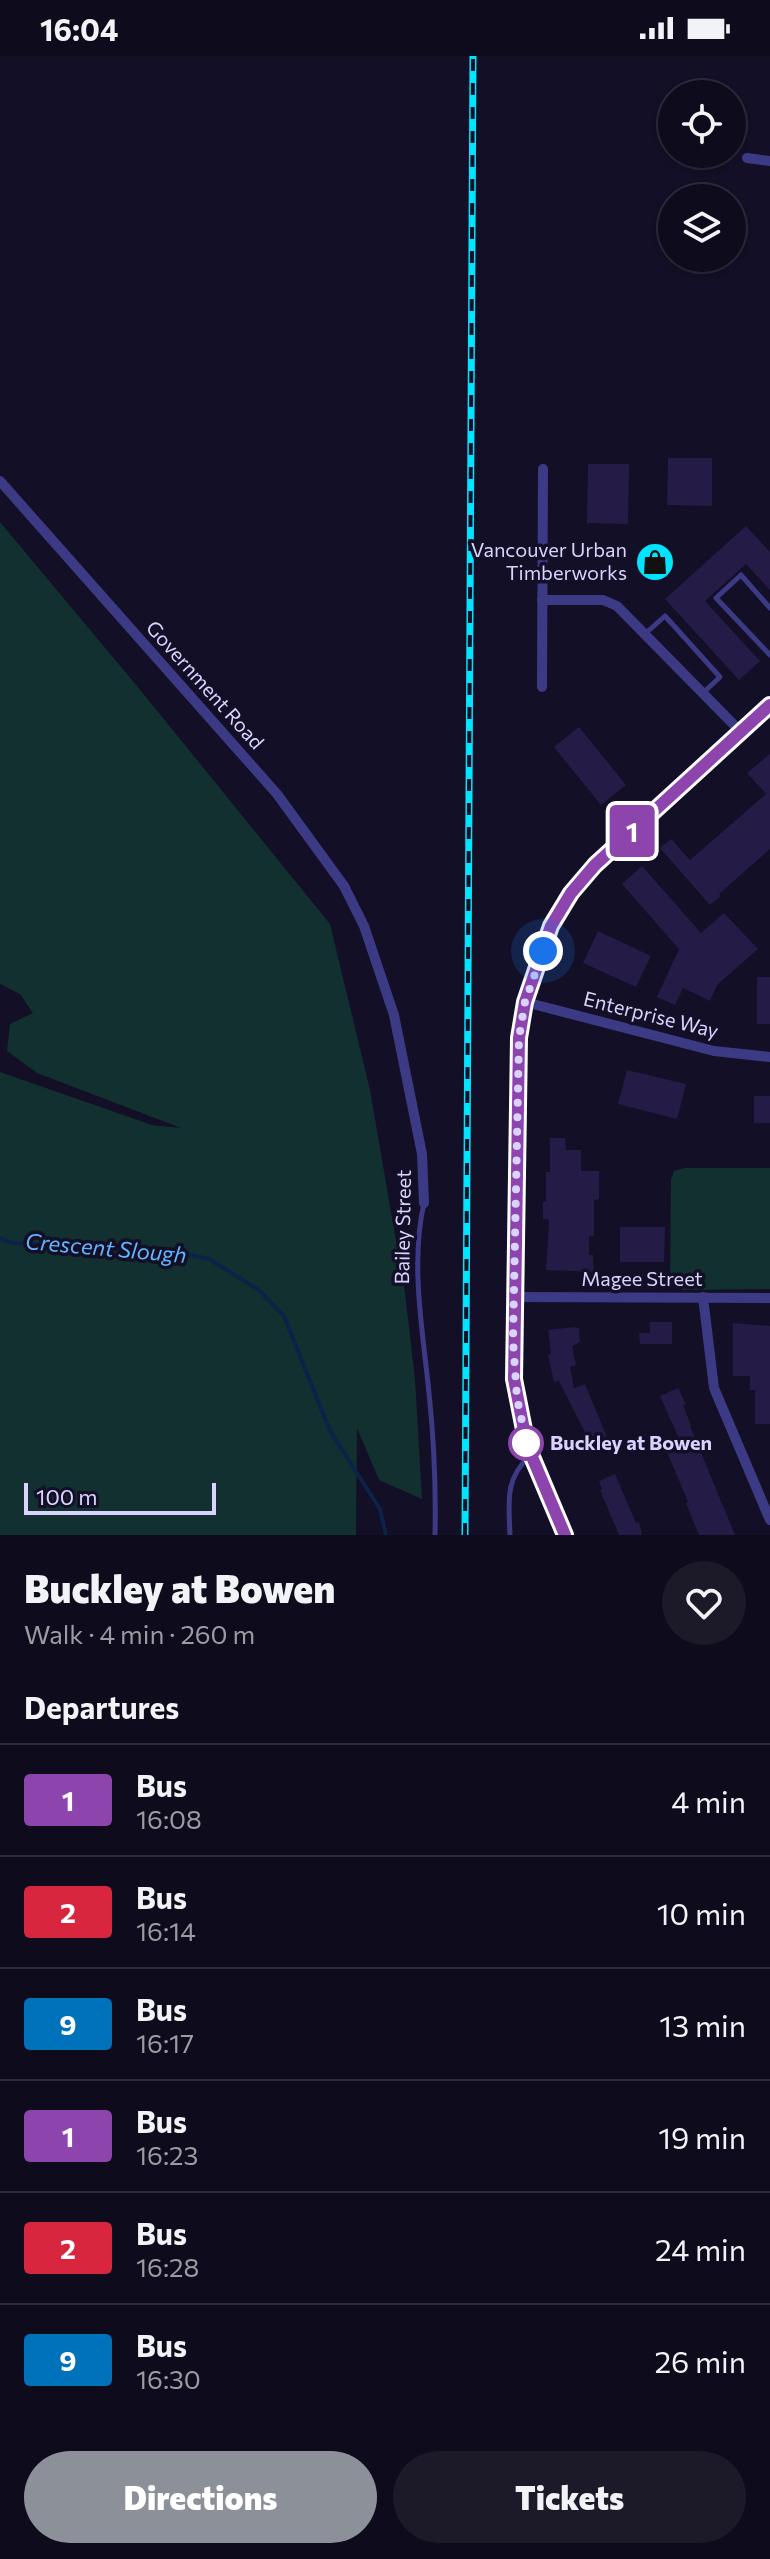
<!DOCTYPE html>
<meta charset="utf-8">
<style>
:root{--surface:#0e0b1c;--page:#1c1929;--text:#f1f3f6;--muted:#9b9ba3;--line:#2e2b3b;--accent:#8c9099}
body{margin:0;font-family:Commissioner,sans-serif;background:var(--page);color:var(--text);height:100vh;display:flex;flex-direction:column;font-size:30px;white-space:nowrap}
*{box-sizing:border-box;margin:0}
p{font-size:26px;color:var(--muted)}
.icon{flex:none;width:44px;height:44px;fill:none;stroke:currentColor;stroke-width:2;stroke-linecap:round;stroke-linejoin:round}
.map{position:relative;height:1479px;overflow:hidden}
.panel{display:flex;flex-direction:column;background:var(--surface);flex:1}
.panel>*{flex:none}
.badge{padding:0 16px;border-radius:6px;font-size:28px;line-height:52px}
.controls{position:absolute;left:658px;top:24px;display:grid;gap:16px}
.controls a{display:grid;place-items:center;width:88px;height:88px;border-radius:50%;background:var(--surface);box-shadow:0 2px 6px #0004,0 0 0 2px var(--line);font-size:40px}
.scale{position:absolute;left:24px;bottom:20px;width:192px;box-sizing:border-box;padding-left:8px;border:4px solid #d9d4ff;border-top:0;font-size:22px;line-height:28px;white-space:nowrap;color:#d9d4ff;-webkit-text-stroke:6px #130f26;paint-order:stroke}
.you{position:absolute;width:40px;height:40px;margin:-20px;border:6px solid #fff;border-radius:50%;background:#1a73e8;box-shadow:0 0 0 12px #1a73e833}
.map>.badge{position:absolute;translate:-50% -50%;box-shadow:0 0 0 4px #fff}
h2{padding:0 24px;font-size:30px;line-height:72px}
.round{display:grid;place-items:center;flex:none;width:84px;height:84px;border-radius:42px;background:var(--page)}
.head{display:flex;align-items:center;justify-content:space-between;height:136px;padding:0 24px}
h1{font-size:38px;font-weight:800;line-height:60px}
.button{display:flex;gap:16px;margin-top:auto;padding:16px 24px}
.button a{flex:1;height:92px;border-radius:48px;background:var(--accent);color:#fff;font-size:32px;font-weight:800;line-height:92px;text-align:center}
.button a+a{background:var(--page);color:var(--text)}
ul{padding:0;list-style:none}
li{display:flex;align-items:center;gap:24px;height:112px;padding:0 24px;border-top:2px solid var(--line)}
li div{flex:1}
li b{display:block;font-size:30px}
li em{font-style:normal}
li .badge{min-width:88px;font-weight:700;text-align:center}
.status{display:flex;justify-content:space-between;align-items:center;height:56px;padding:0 40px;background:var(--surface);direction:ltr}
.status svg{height:22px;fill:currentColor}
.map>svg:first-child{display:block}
.green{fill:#12302f}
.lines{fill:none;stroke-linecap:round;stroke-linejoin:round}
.stream{stroke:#0c2248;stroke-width:4}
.building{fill:#241b47}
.service{stroke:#3d3a85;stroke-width:5}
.minor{stroke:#3d3a85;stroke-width:10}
.tertiary{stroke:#3d3a85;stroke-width:12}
.rail-casing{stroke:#00e5ff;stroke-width:7}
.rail{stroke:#130f26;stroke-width:4;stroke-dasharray:12;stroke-linecap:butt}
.line-casing{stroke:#fff;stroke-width:18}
.line{stroke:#8e44ad;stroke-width:12}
.walk{stroke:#d9d4ff;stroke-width:8;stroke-dasharray:0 14.4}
.stop-dot{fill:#fff;stroke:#8e44ad;stroke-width:4}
.labels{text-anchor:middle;stroke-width:7;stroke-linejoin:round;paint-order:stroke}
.poi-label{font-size:20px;fill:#d9d4ff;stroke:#130f26;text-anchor:end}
.street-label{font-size:20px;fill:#d9d4ff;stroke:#130f26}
.stop-label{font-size:20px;font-weight:bold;fill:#d9d4ff;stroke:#130f26;text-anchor:start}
.water-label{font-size:22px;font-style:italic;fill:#62b6ff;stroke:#130f26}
</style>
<div class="status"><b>16:04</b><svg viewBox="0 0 49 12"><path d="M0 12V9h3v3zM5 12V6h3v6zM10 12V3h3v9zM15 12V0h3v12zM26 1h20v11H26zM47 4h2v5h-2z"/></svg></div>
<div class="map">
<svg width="770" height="1479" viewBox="0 0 770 1479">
<rect width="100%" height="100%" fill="#130f26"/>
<g class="green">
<path d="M0 466 137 630 330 868 370 1034 405 1237 415 1323 422 1443 379 1424 357 1372 356 1479H0V1016L152 1069 181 1072 37 1017 7 995 10 968 33 957 20 938 0 928Z"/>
<path d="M685 1112H770V1233L683 1234 670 1227 671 1124 674 1115Z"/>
</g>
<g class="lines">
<path class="stream" d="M0 1182 12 1187 181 1197 209 1203 259 1234 284 1260 330 1375 380 1453 386 1479"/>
</g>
<g class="building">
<path d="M668 402H712V450L667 449Z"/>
<path d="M588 408H629L628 468 587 467Z"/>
<path d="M746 470 770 496V534L746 508 705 545 760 605 739 624 665 543Z"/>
<path d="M579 671 626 729 601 749 554 691Z"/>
<path d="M770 698V793L719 838 721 840 710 849 660 792 671 783 690 804 766 738 747 717Z"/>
<path d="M642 810 701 877 724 857 758 893 717 929 710 945 683 932 675 949 657 941 679 893 622 828Z"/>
<path d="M598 875 651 900 636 931 583 907Z"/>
<rect x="757" y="921" width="13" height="47"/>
<path d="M627 1014 686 1028 677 1063 618 1048Z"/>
<rect x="754" y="1040" width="16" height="27"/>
<path d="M550 1082H565L566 1094H581V1115H599V1143L594 1144V1180H589V1199H593L594 1216 546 1214 549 1166 548 1163H543V1146H546V1116H550Z"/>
<path d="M620 1171H665L664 1206H620Z"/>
<path d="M650 1266H672V1288H640L639 1277H650Z"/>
<path d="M733 1267 770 1270V1368H755V1334H750V1320H733Z"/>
<path d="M574 1271 579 1272 580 1286 572 1290 576 1309 570 1311 574 1332 585 1328 611 1391 596 1398 559 1325 554 1326 548 1299 551 1298 548 1274Z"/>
<path d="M678 1332 686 1348 683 1349 691 1369 690 1370 735 1479H699L686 1447 688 1446 665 1391 680 1385 660 1340Z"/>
<path d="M615 1418 636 1467 639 1466 642 1479H619L600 1434 602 1433 599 1425Z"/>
</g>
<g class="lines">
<g class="service">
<path d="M770 552 741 519 716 542 770 599"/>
<path d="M646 577 665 560 720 621 704 636"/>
<path d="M424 1147C410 1208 423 1276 429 1337 434 1384 436 1432 435 1479"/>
<path d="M510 1479C509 1447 504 1423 530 1400"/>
</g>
<g class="minor">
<path d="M747 102 770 105"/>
<path d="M0 425 277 738 344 830 364 870 394 959 422 1098 424 1147"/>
<path d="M542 544H603L617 550 741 676"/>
<path d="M542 631 543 413"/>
<path d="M525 946 714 995 770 1001"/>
<path d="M514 1241 770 1242"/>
<path d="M703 1241 714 1332 770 1464"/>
</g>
<path class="tertiary" d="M565 1479 527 1389 514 1323 513 1284 519 982 525 946 551 870 571 837 595 809 770 649"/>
<defs>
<path id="rail" d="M465 1479 473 0"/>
</defs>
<use href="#rail" class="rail-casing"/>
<use href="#rail" class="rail"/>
</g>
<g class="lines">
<defs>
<path id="line" d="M565 1479 527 1389 514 1323 519 982 525 946 551 870 571 837 595 809 770 649"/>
</defs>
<use href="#line" class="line-casing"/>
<use href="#line" class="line"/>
<path class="walk" d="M526 1387 527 1389 517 1342 513 1284 519 982 525 946 543 895"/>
</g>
<defs>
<symbol id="shop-disc" viewBox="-11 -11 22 22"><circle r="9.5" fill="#00e5ff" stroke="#130f26"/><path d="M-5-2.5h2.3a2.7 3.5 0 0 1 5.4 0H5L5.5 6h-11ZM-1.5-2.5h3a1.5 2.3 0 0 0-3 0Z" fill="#111"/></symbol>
</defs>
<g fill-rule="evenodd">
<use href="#shop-disc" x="633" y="484" width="44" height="44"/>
</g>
<circle class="stop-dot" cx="526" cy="1387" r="16"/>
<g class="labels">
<g class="poi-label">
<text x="627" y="501">Vancouver Urban<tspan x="627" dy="23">Timberworks</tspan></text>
</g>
<g class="street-label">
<text transform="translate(205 629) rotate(48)" y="7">Government Road</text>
<text transform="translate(651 959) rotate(14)" y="7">Enterprise Way</text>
<text transform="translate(403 1171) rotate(-89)" y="7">Bailey Street</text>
<text x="642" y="1230">Magee Street</text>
</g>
<g class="stop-label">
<text x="550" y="1394">Buckley at Bowen</text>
</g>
<g class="water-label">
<text transform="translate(106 1192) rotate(5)" y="8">Crescent Slough</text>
</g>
</g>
</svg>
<div class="controls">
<a><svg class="icon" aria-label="locate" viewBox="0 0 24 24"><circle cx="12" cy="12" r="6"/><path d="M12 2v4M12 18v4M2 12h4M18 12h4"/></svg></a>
<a><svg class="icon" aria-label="layers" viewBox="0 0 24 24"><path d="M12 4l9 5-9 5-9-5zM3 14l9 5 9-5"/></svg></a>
</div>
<div class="scale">100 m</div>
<div class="you" style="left:543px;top:895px"></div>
<b class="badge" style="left:632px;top:775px;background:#8e44ad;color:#fff">1</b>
</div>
<section class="panel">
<div class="head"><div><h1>Buckley at Bowen</h1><p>Walk · 4 min · 260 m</p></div><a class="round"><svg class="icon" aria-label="heart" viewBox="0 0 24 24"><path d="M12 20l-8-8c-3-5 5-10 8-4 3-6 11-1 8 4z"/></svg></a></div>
<h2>Departures</h2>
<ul>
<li><span class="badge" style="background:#8e44ad;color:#fff">1</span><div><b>Bus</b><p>16:08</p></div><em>4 min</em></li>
<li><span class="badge" style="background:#d7263d;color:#fff">2</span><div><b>Bus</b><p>16:14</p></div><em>10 min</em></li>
<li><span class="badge" style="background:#0072bc;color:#fff">9</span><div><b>Bus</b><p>16:17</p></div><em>13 min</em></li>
<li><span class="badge" style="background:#8e44ad;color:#fff">1</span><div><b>Bus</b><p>16:23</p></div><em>19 min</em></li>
<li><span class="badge" style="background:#d7263d;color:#fff">2</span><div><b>Bus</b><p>16:28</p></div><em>24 min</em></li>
<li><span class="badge" style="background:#0072bc;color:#fff">9</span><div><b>Bus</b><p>16:30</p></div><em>26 min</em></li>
</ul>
<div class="button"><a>Directions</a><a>Tickets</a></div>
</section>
